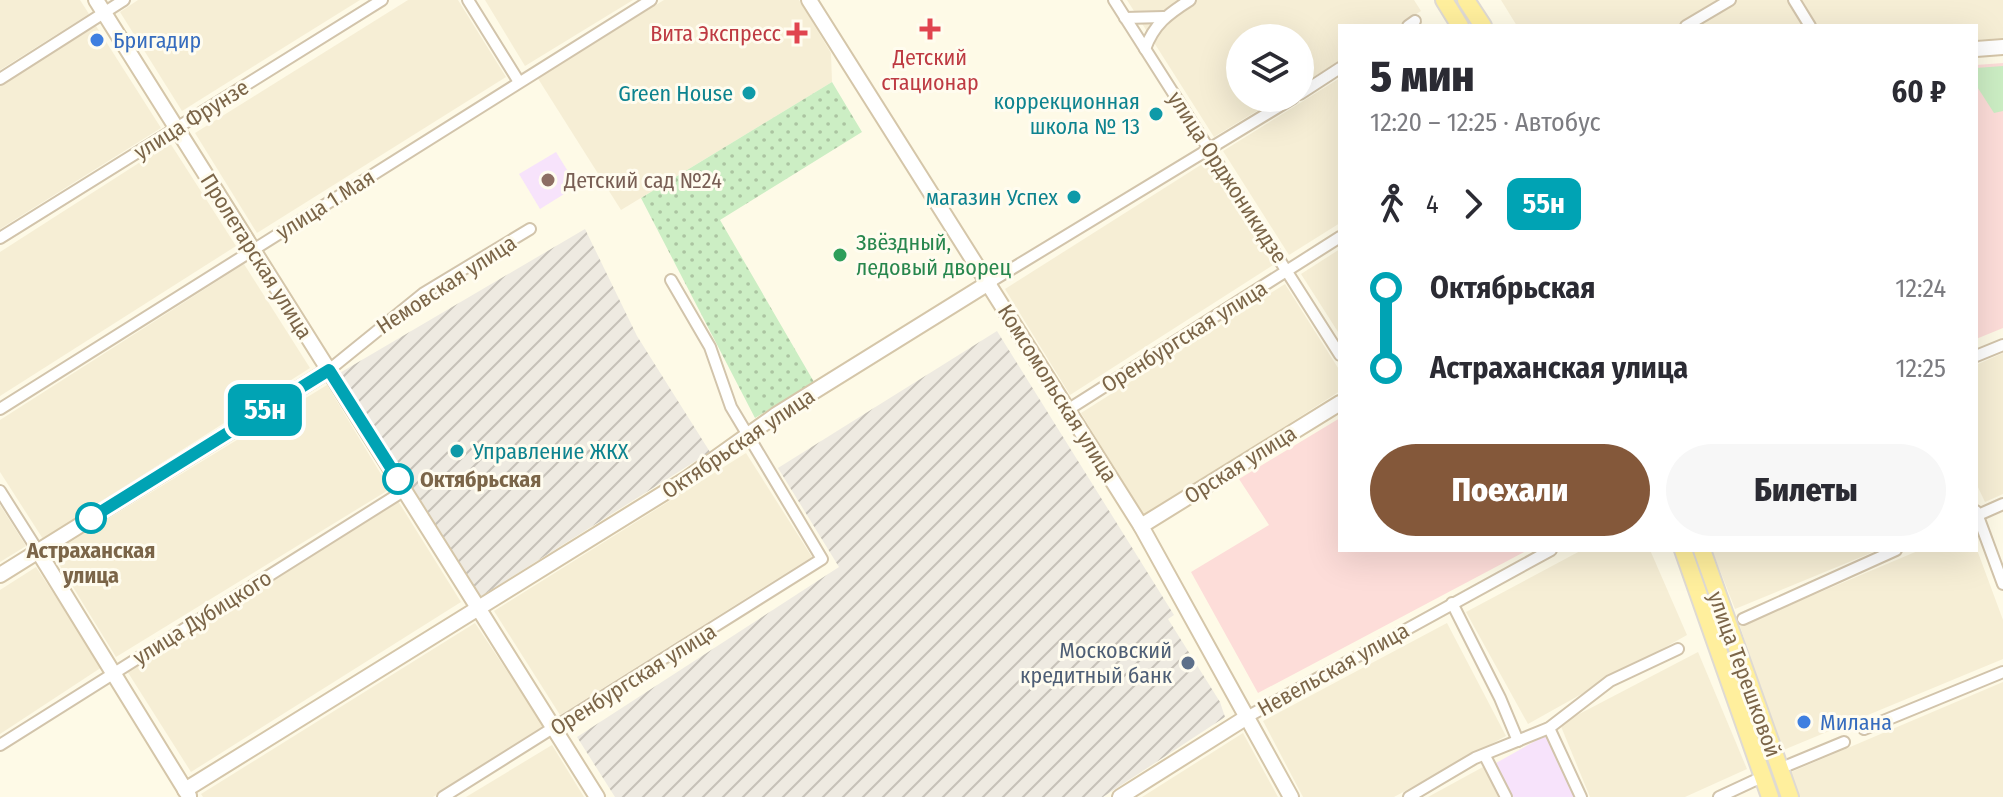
<!DOCTYPE html>
<html lang="ru">
<meta charset="utf-8">
<style>
:root{--surface:#fff;--page:#f7f7f7;--text:#2b2b33;--muted:#7c7c81;--accent:#84583a}
body{margin:0;font-family:"Fira Sans Condensed",sans-serif;background:var(--page);color:var(--text);height:100vh;display:flex;flex-direction:column;font-size:30px;white-space:nowrap}
*{box-sizing:border-box;margin:0}
p{font-size:26px;color:var(--muted)}
.icon{flex:none;width:44px;height:44px;fill:none;stroke:currentColor;stroke-width:2;stroke-linecap:round;stroke-linejoin:round}
.map{position:relative;flex:1;overflow:hidden}
.drawer{position:absolute;left:1338px;top:24px;width:640px;height:528px;display:flex;flex-direction:column;background:var(--surface);border-radius:0px;box-shadow:0 8px 32px #0002}
.drawer>*{flex:none}
.badge{padding:0 16px;border-radius:12px;font-size:28px;line-height:52px}
.controls{position:absolute;left:1226px;top:24px;display:grid;gap:16px}
.controls a{display:grid;place-items:center;width:88px;height:88px;border-radius:50%;background:var(--surface);box-shadow:0 8px 32px #0002;font-size:40px}
.map>.badge{position:absolute;translate:-50% -50%;box-shadow:0 0 0 4px #fff}
.legs{display:flex;align-items:center;gap:12px;height:88px;padding:0 32px;font-size:26px}
.legs p{margin-inline-start:auto}
.head{display:flex;align-items:center;justify-content:space-between;height:136px;padding:0 32px}
h1{font-size:44px;font-weight:800;line-height:60px}
.primary-button{display:flex;gap:16px;margin-top:auto;padding:16px 32px}
.primary-button a{flex:1;height:92px;border-radius:48px;background:var(--accent);color:#fff;font-size:32px;font-weight:800;line-height:92px;text-align:center}
.primary-button a+a{background:var(--page);color:var(--text)}
ul{padding:0 32px;list-style:none}
li{display:flex;align-items:center;gap:28px;height:80px;font-size:30px}
li i{display:grid;place-items:center;width:12px;height:100%;margin:0 10px;background:currentColor}
li i::after{content:'';width:20px;height:20px;margin:-10px;border:6px solid;border-radius:50%;background:var(--surface)}
li p{margin-inline-start:auto}
li:first-child i{background:linear-gradient(#0000 50%,currentColor 0)}
li:last-child i{background:linear-gradient(currentColor 50%,#0000 0)}
.map>svg:first-child{display:block}
.residential{fill:#f6eed5}
.industrial{fill:url(#industrial-furrows)}
.education{fill:#f7e3fb}
.medical{fill:#fdddd9}
.grass{fill:#cceec4}
.park{fill:url(#park-dots)}
.lines{fill:none;stroke-linecap:round;stroke-linejoin:round}
.street-casing{stroke:#d2c4ab;stroke-width:14}
.secondary-casing{stroke:#d5c6a9;stroke-width:18}
.primary-casing{stroke:#dfdad3;stroke-width:20}
.street{stroke:#fff;stroke-width:10}
.secondary{stroke:#fff;stroke-width:14}
.primary{stroke:#ffef9d;stroke-width:16}
.line-1-casing{stroke:#fff;stroke-width:18}
.line-1{stroke:#00a3b4;stroke-width:12}
.health-dot{fill:#e0444e;stroke:#fffcef;stroke-width:3}
.shop-dot{fill:#3f7fe0;stroke:#fffcef;stroke-width:3}
.culture-dot{fill:#0f9aa8;stroke:#fffcef;stroke-width:3}
.education-dot{fill:#8d6e63;stroke:#fffcef;stroke-width:3}
.leisure-dot{fill:#2e9e5b;stroke:#fffcef;stroke-width:3}
.stop-1-dot{fill:#fff;stroke:#00a3b4;stroke-width:4}
.service-dot{fill:#5c6f8a;stroke:#fffcef;stroke-width:3}
.labels{text-anchor:middle;stroke-width:6;stroke-linejoin:round;paint-order:stroke}
.health-label{font-size:22px;fill:#be3a42;stroke:#fffcef;text-anchor:end}
.shop-label{font-size:22px;fill:#366cbe;stroke:#fffcef;text-anchor:start}
.culture-label{font-size:22px;fill:#0d838f;stroke:#fffcef;text-anchor:end}
.street-label{font-size:22px;fill:#7b6548;stroke:#fffcef}
.education-label{font-size:22px;fill:#785e54;stroke:#fffcef;text-anchor:start}
.leisure-label{font-size:22px;fill:#27864d;stroke:#fffcef;text-anchor:start}
.stop-label{font-size:22px;font-weight:bold;fill:#7b6548;stroke:#fffcef;text-anchor:start}
.service-label{font-size:22px;fill:#4e5e75;stroke:#fffcef;text-anchor:end}
</style>
<div class="map">
<svg width="2003" height="797" viewBox="0 0 2003 797">
<defs>
<pattern id="industrial-furrows" width="10" height="10" patternUnits="userSpaceOnUse" patternTransform="scale(2)"><rect width="10" height="10" fill="#eeeae1"/><path d="M-1 1l2-2M0 10L10 0M9 11l2-2" fill="none" stroke="#c6c1b8"/></pattern>
<pattern id="park-dots" width="8" height="8" patternUnits="userSpaceOnUse" patternTransform="scale(2)"><rect width="8" height="8" fill="#cceec4"/><path d="M2 2h.1M6 6h.1" fill="none" stroke="#abc4a1" stroke-width="1.8" stroke-linecap="round"/></pattern>
</defs>
<rect width="100%" height="100%" fill="#fefae7"/>
<g class="residential">
<path d="M0 0H80L89 14 0 70Z"/>
<path d="M138 0H360L182 111 120 12Z"/>
<path d="M408 0H458L506 77 257 233 195 133Z"/>
<path d="M485 0H633L525 66Z"/>
<path d="M664 0H799L831 53 832 82 621 210 537 77Z"/>
<path d="M1127 0H1414L1421 11 1397 26H1340V61L1300 85V38H1240V98H1278L1214 137Z"/>
<path d="M1501 0H2003V38L1976 40V26H1517Z"/>
<path d="M96 26 161 128 0 229V86Z"/>
<path d="M1340 78V223L1289 255 1223 151Z"/>
<path d="M170 143 236 246 0 396V252Z"/>
<path d="M1207 161 1273 265 1070 395 1005 289Z"/>
<path d="M1340 249V335L1301 274Z"/>
<path d="M244 264 310 368 43 539 0 472V420Z"/>
<path d="M1285 284 1340 371V391L1144 517 1081 413Z"/>
<path d="M2003 353V494L1985 502 1976 483V365Z"/>
<path d="M327 385 390 489 116 657 52 553Z"/>
<path d="M746 453 812 557 560 715 494 611Z"/>
<path d="M398 501 461 602 191 772 127 671Z"/>
<path d="M0 505 26 546 0 562Z"/>
<path d="M1976 547 2003 620V659L1781 751 1740 626 1920 550H1976Z"/>
<path d="M1582 550H1650L1687 635 1528 724 1466 612Z"/>
<path d="M1712 550H1878L1735 609Z"/>
<path d="M36 567 102 667 0 734V590Z"/>
<path d="M475 623 545 728 433 797H203L201 794Z"/>
<path d="M1447 623 1506 736 1394 797H1303L1263 721Z"/>
<path d="M1698 652 1747 769 1685 797H1590L1560 724Z"/>
<path d="M2003 682V797H1798L1789 773Z"/>
<path d="M1243 733 1278 797H1142Z"/>
<path d="M552 745 584 797H466Z"/>
<path d="M1483 767 1500 797H1428Z"/>
</g>
<g class="industrial">
<path d="M585 229 637 336 710 452 480 597 338 374Z"/>
<path d="M997 331 1174 615 1168 619 1220 702 1225 717 1103 797H615L577 737 839 567 778 468Z"/>
</g>
<g class="education">
<path d="M556 152 577 186 540 209 519 174Z"/>
<path d="M1546 735 1575 797H1513L1496 763Z"/>
</g>
<g class="medical">
<path d="M2003 63V328L1976 339V65Z"/>
<path d="M1340 418V550H1528L1258 693 1191 572 1269 525 1239 479Z"/>
</g>
<path class="grass" d="M2003 66V111L1994 113 1976 85V68Z"/>
<path class="park" d="M832 82 862 132 720 220 814 382 755 418 641 198Z"/>
<g class="lines">
<defs>
<g id="street">
<path d="M468 0 519 82"/>
<path d="M1114 0 1340 355"/>
<path d="M1794 0 1810 26"/>
<path d="M1125 18 1164 17"/>
<path d="M1408 26 1415 21"/>
<path d="M1686 26 1730 0"/>
<path d="M1145 49C1154 24 1168 14 1190 0"/>
<path d="M0 79 124 0"/>
<path d="M1300 94 1340 68"/>
<path d="M0 238 382 0"/>
<path d="M990 282 1293 98"/>
<path d="M1976 356 2003 345"/>
<path d="M329 370 424 293 530 229"/>
<path d="M0 409 651 0"/>
<path d="M1069 409 1340 237"/>
<path d="M0 491 38 551"/>
<path d="M1976 511 2003 584"/>
<path d="M1976 516 2003 504"/>
<path d="M1452 603 1500 698 1518 741"/>
<path d="M1743 619 1896 550"/>
<path d="M1247 717 1551 550"/>
<path d="M1549 728 1581 797"/>
<path d="M1864 729 2003 672"/>
<path d="M0 745 405 490"/>
<path d="M1485 756 1506 797"/>
<path d="M1779 769 1844 742"/>
<path d="M443 797 822 559 731 407 710 347 671 280"/>
<path d="M1409 797 1475 758 1549 728 1610 681 1678 649"/>
<path d="M1719 797 1762 777"/>
</g>
<g id="secondary">
<path d="M96 0 597 797"/>
<path d="M809 0 1141 526 1291 797"/>
<path d="M1976 49 2003 47"/>
<path d="M1141 526 1340 403"/>
<path d="M38 551 189 796"/>
<path d="M0 575 329 370"/>
<path d="M185 790 685 480 776 415 990 282"/>
<path d="M1120 797 1247 717"/>
</g>
<g id="primary">
<path d="M1444 0 1460 26"/>
<path d="M1466 0 1483 26"/>
<path d="M1683 550 1770 797"/>
<path d="M1702 550 1790 797"/>
</g>
</defs>
<use href="#street" class="street-casing"/>
<use href="#secondary" class="secondary-casing"/>
<use href="#primary" class="primary-casing"/>
<use href="#street" class="street"/>
<use href="#secondary" class="secondary"/>
<use href="#primary" class="primary"/>
</g>
<g class="lines">
<defs>
<path id="line-1" d="M91 518 329 370 398 479"/>
</defs>
<use href="#line-1" class="line-1-casing"/>
<use href="#line-1" class="line-1"/>
</g>
<g class="health-dot">
<path d="M926 17h8v8h8v8h-8v8h-8v-8h-8v-8h8z"/>
<path d="M793 21h8v8h8v8h-8v8h-8v-8h-8v-8h8z"/>
</g>
<g class="shop-dot">
<circle cx="97" cy="40" r="8"/>
<circle cx="1804" cy="722" r="8"/>
</g>
<g class="culture-dot">
<circle cx="749" cy="93" r="8"/>
<circle cx="1156" cy="114" r="8"/>
<circle cx="1074" cy="197" r="8"/>
<circle cx="457" cy="451" r="8"/>
</g>
<circle class="education-dot" cx="548" cy="180" r="8"/>
<circle class="leisure-dot" cx="840" cy="255" r="8"/>
<g class="stop-1-dot">
<circle cx="398" cy="479" r="14"/>
<circle cx="91" cy="518" r="14"/>
</g>
<circle class="service-dot" cx="1188" cy="663" r="8"/>
<g class="labels">
<g class="health-label">
<text x="781" y="41">Вита Экспресс</text>
<text x="930" y="65" text-anchor="middle">Детский<tspan x="930" dy="25">стационар</tspan></text>
</g>
<g class="shop-label">
<text x="113" y="48">Бригадир</text>
<text x="1820" y="730">Милана</text>
</g>
<g class="culture-label">
<text x="733" y="101">Green House</text>
<text x="1140" y="109">коррекционная<tspan x="1140" dy="25">школа № 13</tspan></text>
<text x="1058" y="205">магазин Успех</text>
<text x="473" y="459" text-anchor="start">Управление ЖКХ</text>
</g>
<g class="street-label">
<text transform="translate(191 119) rotate(-32)" y="8">улица Фрунзе</text>
<text transform="translate(1228 177) rotate(57)" y="8">улица Орджоникидзе</text>
<text transform="translate(325 204) rotate(-32)" y="8">улица 1 Мая</text>
<text transform="translate(257 256) rotate(58)" y="8">Пролетарская улица</text>
<text transform="translate(446 284) rotate(-33)" y="8">Немовская улица</text>
<text transform="translate(1184 336) rotate(-32)" y="8">Оренбургская улица</text>
<text transform="translate(1058 393) rotate(58)" y="8">Комсомольская улица</text>
<text transform="translate(738 443) rotate(-34)" y="8">Октябрьская улица</text>
<text transform="translate(1240 464) rotate(-32)" y="8">Орская улица</text>
<text transform="translate(202 617) rotate(-32)" y="8">улица Дубицкого</text>
<text transform="translate(1333 669) rotate(-29)" y="8">Невельская улица</text>
<text transform="translate(1745 674) rotate(70)" y="8">улица Терешковой</text>
<text transform="translate(633 679) rotate(-32)" y="8">Оренбургская улица</text>
</g>
<g class="education-label">
<text x="564" y="188">Детский сад №24</text>
</g>
<g class="leisure-label">
<text x="856" y="250">Звёздный,<tspan x="856" dy="25">ледовый дворец</tspan></text>
</g>
<g class="stop-label">
<text x="420" y="487">Октябрьская</text>
<text x="91" y="558" text-anchor="middle">Астраханская<tspan x="91" dy="25">улица</tspan></text>
</g>
<g class="service-label">
<text x="1172" y="658">Московский<tspan x="1172" dy="25">кредитный банк</tspan></text>
</g>
</g>
</svg>
<div class="controls">
<a><svg class="icon" aria-label="layers" viewBox="0 0 24 24"><path d="M12 4l9 5-9 5-9-5zM3 14l9 5 9-5"/></svg></a>
</div>
<b class="badge" style="left:265px;top:410px;background:#00a3b4;color:#fff">55н</b>
<section class="drawer">
<div class="head"><div><h1>5 мин</h1><p>12:20 – 12:25 · Автобус</p></div><b>60 ₽</b></div>
<div class="legs"><svg class="icon" aria-label="walk" viewBox="0 0 24 24"><circle cx="13" cy="4" r="2"/><path d="M13 8l-2 6 4 7M11 14l-3 7M7 12l3-4h3l4 4"/></svg>4<svg class="icon" aria-label="forward" viewBox="0 0 24 24"><path d="M9 5l7 7-7 7"/></svg><b class="badge" style="background:#00a3b4;color:#fff">55н</b></div>
<ul>
<li><i style="color:#00a3b4"></i><b>Октябрьская</b><p>12:24</p></li>
<li><i style="color:#00a3b4"></i><b>Астраханская улица</b><p>12:25</p></li>
</ul>
<div class="primary-button"><a>Поехали</a><a>Билеты</a></div>
</section>
</div>
